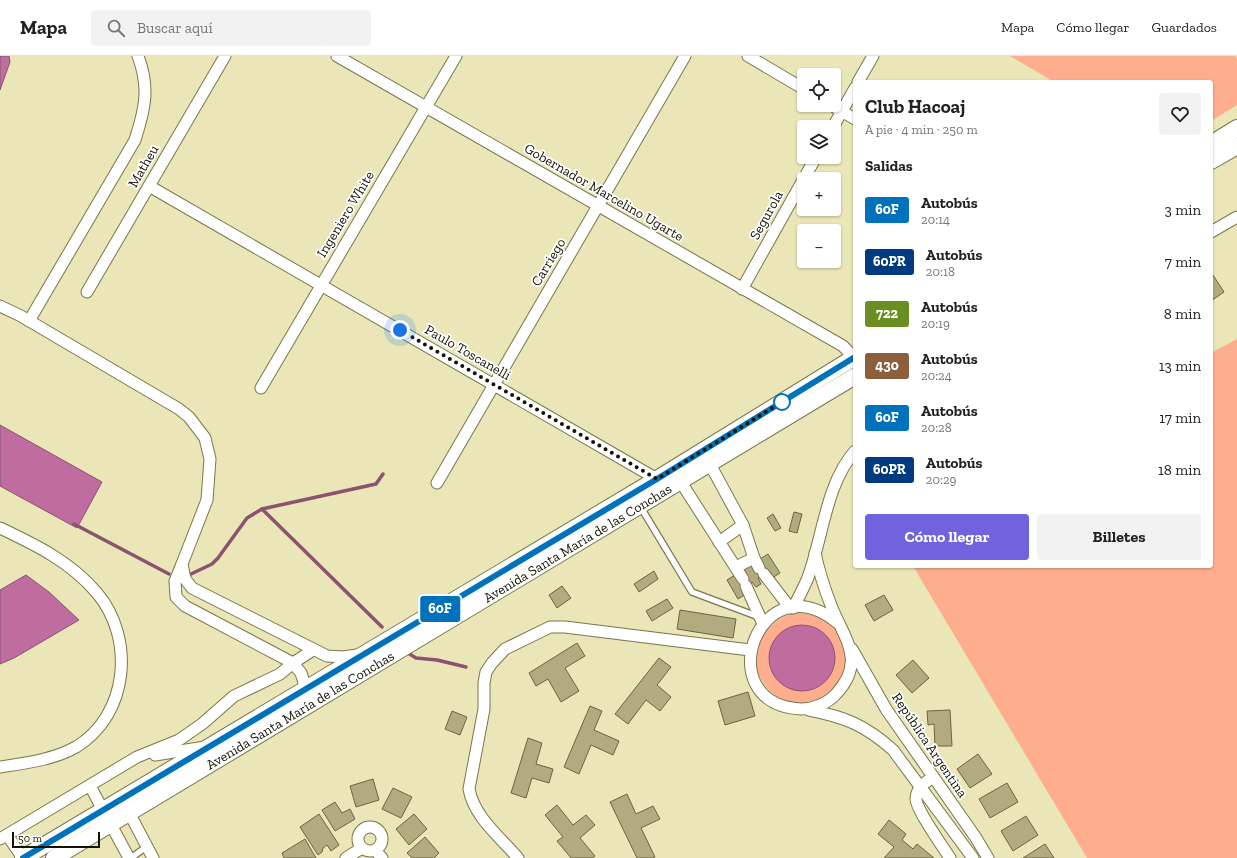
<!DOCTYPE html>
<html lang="es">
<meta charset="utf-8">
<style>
:root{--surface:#fff;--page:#f2f2f2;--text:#222;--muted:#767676;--line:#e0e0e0;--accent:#6f64de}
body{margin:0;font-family:"Zilla Slab",serif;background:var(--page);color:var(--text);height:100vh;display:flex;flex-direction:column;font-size:15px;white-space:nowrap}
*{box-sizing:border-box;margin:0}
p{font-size:13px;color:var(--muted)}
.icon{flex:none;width:22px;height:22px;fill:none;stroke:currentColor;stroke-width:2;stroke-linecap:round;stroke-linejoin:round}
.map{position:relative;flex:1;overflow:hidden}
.sheet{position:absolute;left:853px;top:24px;width:360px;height:488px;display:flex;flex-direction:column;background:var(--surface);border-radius:4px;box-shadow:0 1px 3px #0004}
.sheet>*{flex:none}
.badge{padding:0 8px;border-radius:3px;font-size:14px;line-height:26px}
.tools{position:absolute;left:797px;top:12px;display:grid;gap:8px}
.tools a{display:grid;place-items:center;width:44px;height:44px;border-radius:4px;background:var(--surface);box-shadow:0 1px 3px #0004;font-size:20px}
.scale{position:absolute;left:12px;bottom:10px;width:88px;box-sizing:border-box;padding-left:4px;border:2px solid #141203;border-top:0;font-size:11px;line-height:14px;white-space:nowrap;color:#141203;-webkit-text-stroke:3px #fff;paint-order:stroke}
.you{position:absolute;width:20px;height:20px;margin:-10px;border:3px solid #fff;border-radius:50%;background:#1a73e8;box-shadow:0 0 0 6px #1a73e833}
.map>.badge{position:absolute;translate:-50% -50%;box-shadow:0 0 0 2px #fff}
h2{padding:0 12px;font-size:15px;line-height:36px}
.round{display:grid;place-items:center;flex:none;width:42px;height:42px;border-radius:4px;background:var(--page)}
.head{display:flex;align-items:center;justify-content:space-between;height:68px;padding:0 12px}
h1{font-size:19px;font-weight:700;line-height:30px}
.primary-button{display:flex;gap:8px;margin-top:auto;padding:8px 12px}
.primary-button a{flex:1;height:46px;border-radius:4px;background:var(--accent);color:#fff;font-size:16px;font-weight:700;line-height:46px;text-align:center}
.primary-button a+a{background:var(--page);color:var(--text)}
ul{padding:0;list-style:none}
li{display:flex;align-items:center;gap:12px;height:52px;padding:0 12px}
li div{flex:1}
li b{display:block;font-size:15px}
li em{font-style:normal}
li .badge{min-width:44px;font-weight:700;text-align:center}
header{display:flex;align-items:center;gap:24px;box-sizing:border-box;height:56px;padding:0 20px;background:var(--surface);border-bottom:1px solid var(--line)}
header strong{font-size:19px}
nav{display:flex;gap:22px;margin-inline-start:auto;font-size:14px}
.search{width:280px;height:36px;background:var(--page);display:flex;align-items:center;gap:10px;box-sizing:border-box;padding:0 14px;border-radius:4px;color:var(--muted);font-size:15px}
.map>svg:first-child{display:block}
.green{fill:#feae8d;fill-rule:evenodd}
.water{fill:#bf6da0;stroke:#8c5271}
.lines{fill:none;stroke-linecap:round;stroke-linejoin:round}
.stream{stroke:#8c5271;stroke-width:3.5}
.building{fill:#b1ac80;stroke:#6a653c}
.service-casing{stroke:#7a764c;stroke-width:8}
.minor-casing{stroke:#7a764c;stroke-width:13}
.secondary-casing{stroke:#7a764c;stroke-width:18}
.service{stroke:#fff;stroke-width:5.5}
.minor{stroke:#fff;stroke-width:11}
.secondary{stroke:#fff;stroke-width:16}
.line-casing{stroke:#fff;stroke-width:9}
.line{stroke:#0072bc;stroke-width:6}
.walk{stroke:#141203;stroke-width:4;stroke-dasharray:0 7.2}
.stop-dot{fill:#fff;stroke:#0072bc;stroke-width:2}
.labels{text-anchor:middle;stroke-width:3.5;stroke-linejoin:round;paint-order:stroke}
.street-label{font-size:14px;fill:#141203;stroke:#fff}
</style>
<header>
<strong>Mapa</strong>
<div class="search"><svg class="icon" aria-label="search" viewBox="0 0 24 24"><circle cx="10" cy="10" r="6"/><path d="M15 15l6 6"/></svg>Buscar aquí</div>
<nav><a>Mapa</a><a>Cómo llegar</a><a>Guardados</a></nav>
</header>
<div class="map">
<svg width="1237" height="802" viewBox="0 0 1237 802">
<rect width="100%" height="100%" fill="#eae6b8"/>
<g class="green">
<path d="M1010 0H1235L1237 3V49L1211 65V26H1054Z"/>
<path d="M1237 283V802H1087L913 510H1211V297Z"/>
<path d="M793 557C863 555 863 645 801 647 790 648 778 643 770 635 742 606 757 570 793 557ZM805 569C819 573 827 579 833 592L787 573 796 570Z"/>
</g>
<g class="water">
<path d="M0 0H9L10 6 0 34Z"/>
<path d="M0 369 102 426 77 472 0 430Z"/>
<path d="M26 519 49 536 79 564 14 602 0 608V534Z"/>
<circle cx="802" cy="602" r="33"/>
</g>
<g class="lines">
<g class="stream">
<path d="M74 468 169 518"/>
<path d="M191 518 212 508 218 502 247 462 262 453"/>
<path d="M382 571 262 453 376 428 383 418"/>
<path d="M408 597 416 602 437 604 466 611"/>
</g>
</g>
<g class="building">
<path d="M1213 219 1224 236 1211 245V220Z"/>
<path d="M794 456 802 458 797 477 789 475Z"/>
<path d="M773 458 781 472 775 475 767 462Z"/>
<path d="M768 498 780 517 772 522 764 518 758 522 761 528 756 531 752 526 742 533 746 538 738 543 727 524Z"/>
<path d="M654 515 658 523 639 536 634 528Z"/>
<path d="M562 530 571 542 557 552 549 539Z"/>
<path d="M884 539 893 554 874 565 865 549Z"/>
<path d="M667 543 673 552 652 565 646 555Z"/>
<path d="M680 554 736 563 733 582 677 573Z"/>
<path d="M577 587 585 600 565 612 579 635 561 646 548 623 536 630 529 617Z"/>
<path d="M659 602 671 611 657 629 671 641 660 655 646 644 628 668 615 658Z"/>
<path d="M913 604 929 622 912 637 896 619Z"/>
<path d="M748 636 755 660 725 669 718 645Z"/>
<path d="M590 650 602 655 594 674 619 685 613 699 591 689 579 718 564 711Z"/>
<path d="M950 654 952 690H935L934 668 928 669 927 655Z"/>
<path d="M452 655 467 661 460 679 445 673Z"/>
<path d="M528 682 542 687 536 708 553 713 549 727 532 722 526 742 511 737Z"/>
<path d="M978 698 992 718 970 732 957 713Z"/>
<path d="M373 723 379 744 356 751 350 730Z"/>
<path d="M1007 727 1018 746 990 762 979 743Z"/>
<path d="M393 732 412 741 401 762 382 753Z"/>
<path d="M627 738 636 758 653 750 660 763 641 772 655 801 652 802H637L610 746Z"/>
<path d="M335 746 342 757 350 753 355 763 335 775 322 754Z"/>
<path d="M557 749 573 769 586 759 595 769 580 782 595 800 592 802H571L557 785 563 781 545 759Z"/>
<path d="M319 758 339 789 331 795 327 789 323 792 322 796 318 799 300 771Z"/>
<path d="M414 758 427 773 409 789 396 773Z"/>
<path d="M1026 760 1038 779 1013 795 1001 775Z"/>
<path d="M889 764 906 778 902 784 913 793 917 788 934 802H884L894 791 878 778Z"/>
<path d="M425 781 439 797 434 802H412L407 797Z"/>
<path d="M305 783 316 802H284L282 797Z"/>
<path d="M1045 788 1054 802H1023Z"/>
</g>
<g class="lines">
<defs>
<g id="service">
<path d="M640 450 692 536 759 561"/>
<path d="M131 802 146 791"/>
</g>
<g id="minor">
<path d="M337 0 843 290 854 302"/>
<path d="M748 0 804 33"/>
<path d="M858 26 873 0"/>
<path d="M831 49 855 63"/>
<path d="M833 71 855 32"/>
<path d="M149 130 657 423 660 427"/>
<path d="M1211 176 1237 161"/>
<path d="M742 233 816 101"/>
<path d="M87 236 225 0"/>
<path d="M0 250 21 260 179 353 189 361 205 382 210 403 207 444 182 508"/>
<path d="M29 265 135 84C145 53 150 32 138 0"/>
<path d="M261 332 456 0"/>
<path d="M706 401 743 469 754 502 759 512"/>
<path d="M677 420 743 523"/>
<path d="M437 427 685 0"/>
<path d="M0 472C36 489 71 506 97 537 135 582 129 659 76 691 53 704 25 707 0 711"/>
<path d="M719 486 743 469"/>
<path d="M815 497C819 516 825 534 832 552 845 583 866 606 836 638 828 647 814 653 801 653 706 648 760 501 839 568"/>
<path d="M736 511 754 502"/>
<path d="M764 518 790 552"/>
<path d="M746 530 763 568"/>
<path d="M793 552C798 543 803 533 807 524 823 483 825 429 855 395"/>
<path d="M852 593 886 653 976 782 988 802"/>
<path d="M306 633 301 617 293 607 185 550 176 541 175 525 182 508 185 523 192 532 327 600 343 601 357 599"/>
<path d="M809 654C845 661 865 669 893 694L973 802"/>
<path d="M155 699 205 691"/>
<path d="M933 721C926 726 917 731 916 742 915 752 943 791 950 802"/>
<path d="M90 730 129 802"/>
<path d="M126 751 153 802"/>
<circle cx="370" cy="783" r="12"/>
<path d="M7 779 23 802"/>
<path d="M0 783 137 701 179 684 202 668 234 640 280 618 293 607 313 594"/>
<path d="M375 794 382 802"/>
<path d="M346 802 362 792"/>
<path d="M518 802C500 781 474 761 469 733L484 653V627L486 616 492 607 505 593 550 571H565L750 594"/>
</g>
<g id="secondary">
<path d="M1211 88 1237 72"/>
<path d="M1211 105 1237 90"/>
<path d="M23 802 657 423 855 301"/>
<path id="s1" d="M54 802 855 320"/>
</g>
</defs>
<use href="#service" class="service-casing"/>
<use href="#minor" class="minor-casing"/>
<use href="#secondary" class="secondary-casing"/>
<use href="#service" class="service"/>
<use href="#minor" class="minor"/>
<use href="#secondary" class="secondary"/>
</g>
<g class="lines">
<defs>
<path id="line" d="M23 802 657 423 855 301"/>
</defs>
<use href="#line" class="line-casing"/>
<use href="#line" class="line"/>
<path class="walk" d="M400 274 657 423 782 346"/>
</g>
<circle class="stop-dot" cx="782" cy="346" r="8"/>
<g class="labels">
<g class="street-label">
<text transform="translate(143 110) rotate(-60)" y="5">Matheu</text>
<text transform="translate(604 136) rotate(30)" y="5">Gobernador Marcelino Ugarte</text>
<text transform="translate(345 158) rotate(-59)" y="5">Ingeniero White</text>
<text transform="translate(766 159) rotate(-61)" y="5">Segurola</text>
<text transform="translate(548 206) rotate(-59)" y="5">Carriego</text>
<text transform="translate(468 296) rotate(30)" y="5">Paulo Toscanelli</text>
<text dy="5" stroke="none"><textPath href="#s1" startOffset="611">Avenida Santa María de las Conchas</textPath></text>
<text dy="5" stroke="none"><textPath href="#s1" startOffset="287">Avenida Santa María de las Conchas</textPath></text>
<text transform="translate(930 689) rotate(56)" y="5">República Argentina</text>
</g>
</g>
</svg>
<div class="tools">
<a><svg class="icon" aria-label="locate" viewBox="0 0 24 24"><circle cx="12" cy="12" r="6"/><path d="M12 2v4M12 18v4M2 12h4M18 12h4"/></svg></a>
<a><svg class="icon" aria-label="layers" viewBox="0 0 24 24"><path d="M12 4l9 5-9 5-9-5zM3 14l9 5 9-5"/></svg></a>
<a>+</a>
<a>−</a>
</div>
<div class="scale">50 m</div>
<div class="you" style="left:400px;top:274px"></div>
<b class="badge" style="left:440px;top:553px;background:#0072bc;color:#fff">60F</b>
<section class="sheet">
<div class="head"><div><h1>Club Hacoaj</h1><p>A pie · 4 min · 250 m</p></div><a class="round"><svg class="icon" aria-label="heart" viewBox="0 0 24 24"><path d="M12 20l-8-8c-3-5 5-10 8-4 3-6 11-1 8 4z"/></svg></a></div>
<h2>Salidas</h2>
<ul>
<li><span class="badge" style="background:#0072bc;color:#fff">60F</span><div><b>Autobús</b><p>20:14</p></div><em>3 min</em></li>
<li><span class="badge" style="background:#003b80;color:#fff">60PR</span><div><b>Autobús</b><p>20:18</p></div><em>7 min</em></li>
<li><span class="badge" style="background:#6b8e23;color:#fff">722</span><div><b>Autobús</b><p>20:19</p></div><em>8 min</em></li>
<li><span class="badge" style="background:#8b5e3c;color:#fff">430</span><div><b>Autobús</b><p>20:24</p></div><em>13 min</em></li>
<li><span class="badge" style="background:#0072bc;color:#fff">60F</span><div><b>Autobús</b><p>20:28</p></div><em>17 min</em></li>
<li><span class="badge" style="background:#003b80;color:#fff">60PR</span><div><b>Autobús</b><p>20:29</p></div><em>18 min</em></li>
</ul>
<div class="primary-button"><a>Cómo llegar</a><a>Billetes</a></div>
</section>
</div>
